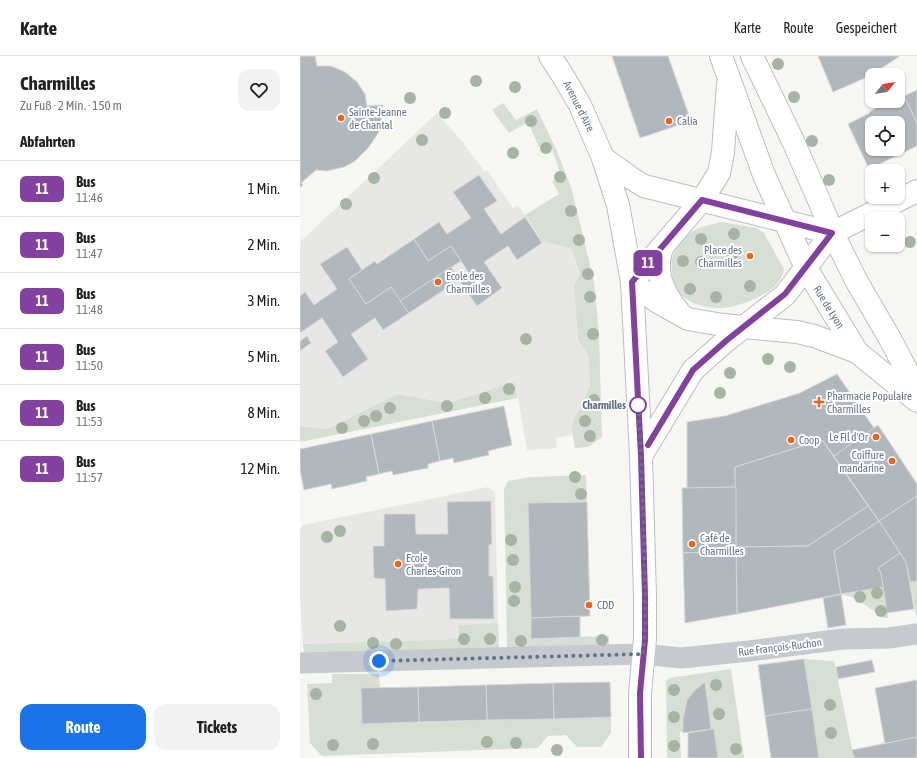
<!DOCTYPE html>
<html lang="de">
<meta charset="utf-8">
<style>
:root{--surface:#fff;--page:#f2f2f2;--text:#222;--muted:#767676;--line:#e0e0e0;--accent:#1a73e8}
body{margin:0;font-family:"Asap Condensed",sans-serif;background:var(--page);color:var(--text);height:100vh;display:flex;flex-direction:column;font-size:15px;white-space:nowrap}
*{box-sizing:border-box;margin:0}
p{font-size:13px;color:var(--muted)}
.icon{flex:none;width:22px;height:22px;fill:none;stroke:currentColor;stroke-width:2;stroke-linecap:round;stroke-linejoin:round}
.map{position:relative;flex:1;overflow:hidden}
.panel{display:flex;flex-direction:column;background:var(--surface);width:300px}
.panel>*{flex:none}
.badge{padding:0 8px;border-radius:6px;font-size:14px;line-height:26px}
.needle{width:26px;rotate:60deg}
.tools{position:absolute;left:565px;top:12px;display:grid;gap:8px}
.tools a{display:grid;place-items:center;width:40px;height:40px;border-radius:8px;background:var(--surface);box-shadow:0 1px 3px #0004;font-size:20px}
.you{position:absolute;width:20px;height:20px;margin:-10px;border:3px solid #fff;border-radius:50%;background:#1a73e8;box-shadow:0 0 0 6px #1a73e833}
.map>.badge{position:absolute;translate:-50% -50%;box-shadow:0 0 0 2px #fff}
h2{padding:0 20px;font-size:15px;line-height:36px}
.round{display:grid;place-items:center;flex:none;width:42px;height:42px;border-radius:12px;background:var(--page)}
.head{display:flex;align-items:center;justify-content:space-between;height:68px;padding:0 20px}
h1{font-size:19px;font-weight:700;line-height:30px}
.button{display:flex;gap:8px;margin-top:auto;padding:8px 20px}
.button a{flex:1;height:46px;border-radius:12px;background:var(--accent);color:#fff;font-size:16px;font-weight:700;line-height:46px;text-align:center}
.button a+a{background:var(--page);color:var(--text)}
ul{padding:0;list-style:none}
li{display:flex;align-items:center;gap:12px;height:56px;padding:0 20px;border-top:1px solid var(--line)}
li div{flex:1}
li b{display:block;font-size:15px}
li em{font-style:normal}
li .badge{min-width:44px;font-weight:700;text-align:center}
header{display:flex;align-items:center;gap:24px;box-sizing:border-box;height:56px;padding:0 20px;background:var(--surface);border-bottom:1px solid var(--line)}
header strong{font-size:19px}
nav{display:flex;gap:22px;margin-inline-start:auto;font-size:14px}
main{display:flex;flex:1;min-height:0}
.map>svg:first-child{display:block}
.built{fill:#e7e8e6}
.grass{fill:#d7dfd4}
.building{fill:#b0b7bd;stroke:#d8d8d6;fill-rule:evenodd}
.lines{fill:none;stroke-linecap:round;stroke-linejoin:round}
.secondary-casing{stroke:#babec4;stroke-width:24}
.minor{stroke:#c6c9cd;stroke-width:21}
.secondary{stroke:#fff;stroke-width:22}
.tree{fill:#a6b4a3}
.line-casing{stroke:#fff;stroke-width:9}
.line{stroke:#82419e;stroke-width:6}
.walk{stroke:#637387;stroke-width:4;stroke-dasharray:0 7.2}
.poi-dot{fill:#f36217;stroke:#fff;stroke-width:1.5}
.stop-dot{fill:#fff;stroke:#82419e;stroke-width:2}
.labels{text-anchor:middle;stroke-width:4;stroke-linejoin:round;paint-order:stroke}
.street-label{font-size:11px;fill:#637387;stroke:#fff}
.poi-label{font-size:11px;fill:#637387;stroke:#fff;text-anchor:start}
.stop-label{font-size:11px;font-weight:bold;fill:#637387;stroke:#fff;text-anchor:end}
</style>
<header>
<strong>Karte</strong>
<nav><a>Karte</a><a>Route</a><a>Gespeichert</a></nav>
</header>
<main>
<section class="panel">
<div class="head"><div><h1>Charmilles</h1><p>Zu Fuß · 2 Min. · 150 m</p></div><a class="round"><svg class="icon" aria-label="heart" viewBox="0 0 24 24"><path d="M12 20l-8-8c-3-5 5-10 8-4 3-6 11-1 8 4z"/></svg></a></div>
<h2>Abfahrten</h2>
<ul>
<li><span class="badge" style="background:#82419e;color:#fff">11</span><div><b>Bus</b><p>11:46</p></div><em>1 Min.</em></li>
<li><span class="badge" style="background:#82419e;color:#fff">11</span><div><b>Bus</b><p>11:47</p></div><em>2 Min.</em></li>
<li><span class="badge" style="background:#82419e;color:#fff">11</span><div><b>Bus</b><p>11:48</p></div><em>3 Min.</em></li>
<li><span class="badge" style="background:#82419e;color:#fff">11</span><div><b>Bus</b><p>11:50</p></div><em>5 Min.</em></li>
<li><span class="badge" style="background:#82419e;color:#fff">11</span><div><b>Bus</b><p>11:53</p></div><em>8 Min.</em></li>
<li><span class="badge" style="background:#82419e;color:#fff">11</span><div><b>Bus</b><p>11:57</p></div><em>12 Min.</em></li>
</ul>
<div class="button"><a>Route</a><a>Tickets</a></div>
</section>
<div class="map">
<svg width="617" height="702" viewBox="0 0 617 702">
<rect width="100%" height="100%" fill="#f6f7f3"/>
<g class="built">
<path d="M137 57 161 84 185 116 187 114 213 152 218 149 242 185 272 193 280 219 274 229 278 284 288 299 290 330 271 370 272 379 256 382 257 392 227 394 218 342 214 326 148 347 97 338 28 373 0 370V186Z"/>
<path d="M188 431 195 437 198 567 159 569V583L3 588 0 542V474L3 469Z"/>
</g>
<g class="grass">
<path d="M203 47 216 64 237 53 256 93 272 134 294 226 299 278 302 381 288 391 275 392 271 370 290 330 288 299 278 284 274 229 280 219 272 193 242 185 225 159 259 138 252 125 261 120 251 89 239 91 228 66 209 77 192 54Z"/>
<path d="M422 166 457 172 464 177 484 213C483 225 469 237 458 241 448 246 435 251 423 252 406 253 384 247 375 231 373 227 373 221 372 216 370 204 374 191 383 183 393 172 408 169 422 166Z"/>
<path d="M214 326 218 342 0 386V370L28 373 97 338 148 347Z"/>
<path d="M286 419 287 446 228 448 231 582 309 580V590L207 592 204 433 208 425 231 421Z"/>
<path d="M617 525V559H616L610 526Z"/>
<path d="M584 531 588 562H584L555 542 541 538Z"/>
<path d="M198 567 199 592 4 597 3 588 159 583V569Z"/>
<path d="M504 603 534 605 554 702H519Z"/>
<path d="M431 613 444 702H418L414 673H411L405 627C384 642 383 652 383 677L380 675 381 702H367L366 625 369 622Z"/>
<path d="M32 618H79L80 632H61L63 668 311 661V677L301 691H277L266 679 248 680 238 692 22 700 10 687 7 628 32 627Z"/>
</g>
<g class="building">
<path d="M0 0H15L17 10H31L45 16 57 26 65 38 67 50 83 49 80 74 69 91 55 105 44 111 27 115 16 114 1 127 3 129 0 132Z"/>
<path d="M312 0H368L391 65 340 82Z"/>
<path d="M518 0H600L580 13 581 15 533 36Z"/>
<path d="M617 34V67L604 40Z"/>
<path d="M604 40 617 67V90L569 113 548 68 570 57 569 56 581 50V51L594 45H598V43ZM572 67H598V93H572Z"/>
<path d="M179 119 197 145 184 153 201 178 225 161 242 187 217 204 208 190 184 206 202 232 177 250 159 224 169 217 151 190 128 205 114 183 139 166 147 178 171 162 153 136Z"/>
<path d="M114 183 128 205 151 190 161 205 100 245 91 231 66 248 49 223 75 205 77 208Z"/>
<path d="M47 191 62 214 49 223 66 248 91 231 109 257 83 274 75 262 51 278 68 303 43 321 25 295 38 286 22 262 0 277V240L5 236 14 249 37 233 20 208Z"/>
<path d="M151 211 159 224 109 257 100 245Z"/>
<path d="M7 280 11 287 0 295V285Z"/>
<path d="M537 318 574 372 534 400 522 384 435 411 436 431 387 433V366L425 360 500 337Z"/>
<path d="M204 350 212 389 188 395 189 399 154 407 153 402 140 405 132 365Z"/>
<path d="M132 365 140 405 128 408V412L93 419 92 415 79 418 71 378Z"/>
<path d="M578 369 617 428V440L579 465 534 400Z"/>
<path d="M71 378 79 418 66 421 67 425 32 433 31 428 4 434 0 414V393Z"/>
<path d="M522 384 568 450 508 490 436 491 435 411Z"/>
<path d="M436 431V495L383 497 382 432Z"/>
<path d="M617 440V525L610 526 606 506 579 465Z"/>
<path d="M191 445 192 488 189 489V520H193L194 563H150L149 532 118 533 117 553 86 555 85 523 74 522 73 490H84V458H115L116 478H148L147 446Z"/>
<path d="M287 446 290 560 231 562 228 447Z"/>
<path d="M568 450 579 465 534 495 541 538 437 558 436 491 508 490Z"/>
<path d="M579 465 600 497 578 512 581 517 584 531 541 538 534 495Z"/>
<path d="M436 495 437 558 385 567 383 497Z"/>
<path d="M600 497 606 506 614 553 587 557 581 517 578 512Z"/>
<path d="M541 538 546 569 528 572 523 542Z"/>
<path d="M280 560V581L231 583V562Z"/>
<path d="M504 603 512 653 465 660 458 609Z"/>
<path d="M572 604 575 616 538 623 536 611Z"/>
<path d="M617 624V681L585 688 575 632Z"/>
<path d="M310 626 311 661 254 663 253 627Z"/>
<path d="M405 626 411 673 383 677V662L387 644 394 635Z"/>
<path d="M253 627 254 663 187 664 186 629Z"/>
<path d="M186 629 187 664 119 666 118 631Z"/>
<path d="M118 631 119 666 62 668 61 632Z"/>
<path d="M512 653 519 702H471L465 660Z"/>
<path d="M414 673 418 702H388V677Z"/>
<path d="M617 681V702H554L552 694Z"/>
</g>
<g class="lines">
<defs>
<g id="secondary">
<path d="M250 0 263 20 280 49 303 102 318 149 332 226 341 400 345 540V583L340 637V702"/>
<path d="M421 0 464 119 506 212 557 296 617 345"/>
<path d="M452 0 494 87 537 186 557 226 589 281 617 334"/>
<path d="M303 102 331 122 344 130 532 177"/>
<path d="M362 191C361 196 359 202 359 207 358 225 368 243 379 256"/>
<path d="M332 226 356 245 388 263 423 269 497 276 514 280 557 296"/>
<path d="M332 226 402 144 419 117 423 96 428 28"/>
<path d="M341 400 393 314 427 284 485 239 532 177 617 135"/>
</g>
</defs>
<use href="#secondary" class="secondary-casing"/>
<path class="minor" d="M0 607 343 598 381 602 449 595 543 583 589 582 617 578"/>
<use href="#secondary" class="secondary"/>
</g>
<g class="tree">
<circle cx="478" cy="8" r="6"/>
<circle cx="176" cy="25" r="6"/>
<circle cx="215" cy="31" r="6"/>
<circle cx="494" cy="41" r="6"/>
<circle cx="110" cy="42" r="6"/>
<circle cx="145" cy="57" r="6"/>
<circle cx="231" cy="65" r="6"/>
<circle cx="122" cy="84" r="6"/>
<circle cx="512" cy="85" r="6"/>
<circle cx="246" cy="92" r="6"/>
<circle cx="213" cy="97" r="6"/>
<circle cx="260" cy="121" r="6"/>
<circle cx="74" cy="122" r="6"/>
<circle cx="529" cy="124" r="6"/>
<circle cx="46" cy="148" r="6"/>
<circle cx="271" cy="155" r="6"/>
<circle cx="434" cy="178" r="6"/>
<circle cx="401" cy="183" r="6"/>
<circle cx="279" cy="184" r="6"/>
<circle cx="610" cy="186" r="6"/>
<circle cx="433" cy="197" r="6"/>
<circle cx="383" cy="205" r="6"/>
<circle cx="401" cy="206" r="6"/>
<circle cx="288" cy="218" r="6"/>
<circle cx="450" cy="230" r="6"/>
<circle cx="390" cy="233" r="6"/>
<circle cx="290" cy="241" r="6"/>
<circle cx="416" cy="241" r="6"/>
<circle cx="293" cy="278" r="6"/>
<circle cx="226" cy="283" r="6"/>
<circle cx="468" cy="303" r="6"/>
<circle cx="490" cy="311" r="6"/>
<circle cx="430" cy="317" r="6"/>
<circle cx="209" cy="333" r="6"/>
<circle cx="420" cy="337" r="6"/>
<circle cx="185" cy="342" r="6"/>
<circle cx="294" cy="344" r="6"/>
<circle cx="147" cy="350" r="6"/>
<circle cx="90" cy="352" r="6"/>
<circle cx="76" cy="360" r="6"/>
<circle cx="64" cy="365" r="6"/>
<circle cx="285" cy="365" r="6"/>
<circle cx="42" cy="372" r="6"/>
<circle cx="290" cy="380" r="6"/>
<circle cx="275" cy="421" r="6"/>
<circle cx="281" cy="438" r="6"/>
<circle cx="40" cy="475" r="6"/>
<circle cx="27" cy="481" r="6"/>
<circle cx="211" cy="484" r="6"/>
<circle cx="213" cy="504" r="6"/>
<circle cx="215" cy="531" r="6"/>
<circle cx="577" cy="537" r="6"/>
<circle cx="560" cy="541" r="6"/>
<circle cx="214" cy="545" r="6"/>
<circle cx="581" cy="555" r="6"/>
<circle cx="40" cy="570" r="6"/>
<circle cx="164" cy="583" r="6"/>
<circle cx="190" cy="583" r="6"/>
<circle cx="302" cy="584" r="6"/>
<circle cx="221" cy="585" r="6"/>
<circle cx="73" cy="587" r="6"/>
<circle cx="96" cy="588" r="6"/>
<circle cx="416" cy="629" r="6"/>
<circle cx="374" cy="634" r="6"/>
<circle cx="16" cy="638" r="6"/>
<circle cx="530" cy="649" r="6"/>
<circle cx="419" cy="658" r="6"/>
<circle cx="374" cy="661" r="6"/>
<circle cx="531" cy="677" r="6"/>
<circle cx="187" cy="686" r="6"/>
<circle cx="216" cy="687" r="6"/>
<circle cx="73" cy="688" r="6"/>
<circle cx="33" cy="689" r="6"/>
<circle cx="374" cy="690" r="6"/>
<circle cx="436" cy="693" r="6"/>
<circle cx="257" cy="694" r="6"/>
</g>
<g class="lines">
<defs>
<path id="line" d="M341 702 340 637 345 584V540L341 400 332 226 402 144 532 177 485 238 427 284 393 314 348 389"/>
</defs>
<use href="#line" class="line-casing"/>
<use href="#line" class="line"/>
<path class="walk" d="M79 605 343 598C347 566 345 533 344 500 343 448 341 396 338 344V349"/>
</g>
<g class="poi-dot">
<circle cx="41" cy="62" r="4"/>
<circle cx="369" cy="65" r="4"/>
<circle cx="450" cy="200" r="4"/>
<circle cx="138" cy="226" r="4"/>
<path d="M517 340h4v4h4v4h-4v4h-4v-4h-4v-4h4z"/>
<circle cx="576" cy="381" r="4"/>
<circle cx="491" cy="384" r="4"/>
<circle cx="592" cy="405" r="4"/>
<circle cx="392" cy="488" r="4"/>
<circle cx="98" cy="508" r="4"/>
<circle cx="289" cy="549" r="4"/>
</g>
<circle class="stop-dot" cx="338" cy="349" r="8"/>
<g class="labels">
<g class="street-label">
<text transform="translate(279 50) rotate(63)" y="4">Avenue d'Aïre</text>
<text transform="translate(529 251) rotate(58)" y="4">Rue de Lyon</text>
<text transform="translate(480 591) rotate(-7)" y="4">Rue François-Ruchon</text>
</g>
<g class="poi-label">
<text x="49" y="60">Sainte-Jeanne<tspan x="49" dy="13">de Chantal</tspan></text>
<text x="377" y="69">Calia</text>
<text x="442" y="198" text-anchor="end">Place des<tspan x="442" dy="13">Charmilles</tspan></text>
<text x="146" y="224">Ecole des<tspan x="146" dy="13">Charmilles</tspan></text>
<text x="527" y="344">Pharmacie Populaire<tspan x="527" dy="13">Charmilles</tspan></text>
<text x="568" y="385" text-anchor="end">Le Fil d'Or</text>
<text x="499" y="388">Coop</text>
<text x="584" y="403" text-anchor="end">Coiffure<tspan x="584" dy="13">mandarine</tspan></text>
<text x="400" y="486">Café de<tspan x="400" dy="13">Charmilles</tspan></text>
<text x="106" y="506">Ecole<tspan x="106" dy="13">Charles-Giron</tspan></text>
<text x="297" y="553">CDD</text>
</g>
<g class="stop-label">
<text x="326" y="353">Charmilles</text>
</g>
</g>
</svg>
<div class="tools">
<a><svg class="needle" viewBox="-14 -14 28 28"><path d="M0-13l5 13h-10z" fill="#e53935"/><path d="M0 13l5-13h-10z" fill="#767676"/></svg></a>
<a><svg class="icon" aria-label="locate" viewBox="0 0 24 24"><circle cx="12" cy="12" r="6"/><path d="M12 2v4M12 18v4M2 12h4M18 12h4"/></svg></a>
<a>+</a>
<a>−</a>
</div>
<div class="you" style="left:79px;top:605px"></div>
<b class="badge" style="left:348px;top:207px;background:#82419e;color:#fff">11</b>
</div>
</main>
